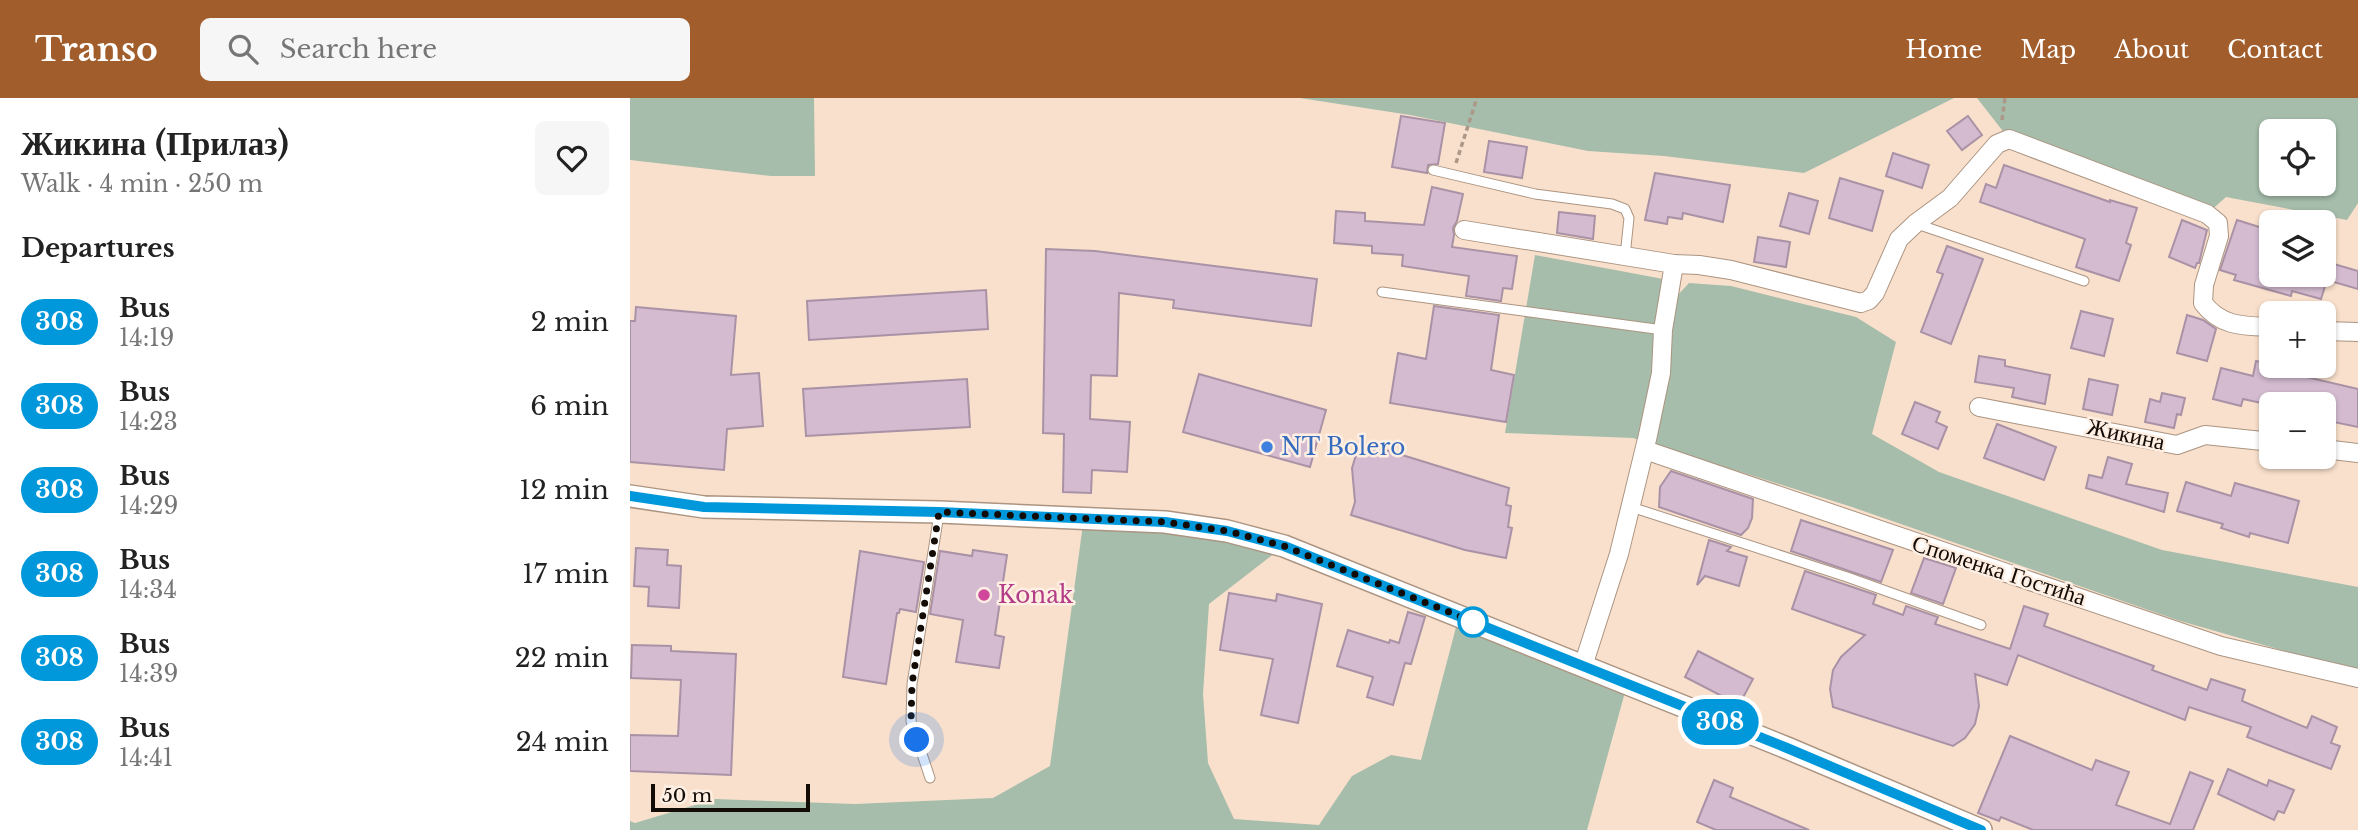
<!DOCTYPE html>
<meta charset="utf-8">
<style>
:root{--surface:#fff;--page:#f6f6f6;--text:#222;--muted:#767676;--accent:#a15e2c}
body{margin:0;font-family:"Libre Baskerville",serif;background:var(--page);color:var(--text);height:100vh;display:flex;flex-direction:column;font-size:26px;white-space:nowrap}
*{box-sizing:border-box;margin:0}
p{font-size:23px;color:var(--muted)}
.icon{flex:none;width:38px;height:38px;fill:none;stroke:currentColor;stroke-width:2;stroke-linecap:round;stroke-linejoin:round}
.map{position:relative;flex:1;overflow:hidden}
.panel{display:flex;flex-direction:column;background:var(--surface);width:630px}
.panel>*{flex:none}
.badge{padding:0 14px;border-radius:23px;font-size:24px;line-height:46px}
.buttons{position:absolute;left:1629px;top:21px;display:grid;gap:14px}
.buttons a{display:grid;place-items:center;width:77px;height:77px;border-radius:10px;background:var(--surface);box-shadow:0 2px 5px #0004;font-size:35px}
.scale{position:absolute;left:21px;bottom:18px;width:159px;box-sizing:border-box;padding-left:7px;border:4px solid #130b05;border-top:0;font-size:19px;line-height:24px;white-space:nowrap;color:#130b05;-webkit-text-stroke:5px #ffefe3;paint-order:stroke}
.you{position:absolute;width:35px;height:35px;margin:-18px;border:5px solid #fff;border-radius:50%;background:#1a73e8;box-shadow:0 0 0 10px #1a73e833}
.map>.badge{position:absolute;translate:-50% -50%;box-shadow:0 0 0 4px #fff}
h2{padding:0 21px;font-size:26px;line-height:63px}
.round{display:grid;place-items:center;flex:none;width:74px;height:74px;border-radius:10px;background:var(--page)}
.headline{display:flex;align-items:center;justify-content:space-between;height:119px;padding:0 21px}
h1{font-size:33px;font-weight:700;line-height:52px}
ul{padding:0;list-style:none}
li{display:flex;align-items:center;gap:21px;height:84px;padding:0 21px}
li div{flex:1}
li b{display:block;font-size:26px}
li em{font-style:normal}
li .badge{min-width:77px;font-weight:700;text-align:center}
header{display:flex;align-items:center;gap:42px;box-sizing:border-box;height:98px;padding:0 35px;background:var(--accent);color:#fff}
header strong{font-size:33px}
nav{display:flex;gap:38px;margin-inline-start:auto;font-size:24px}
.search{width:490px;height:63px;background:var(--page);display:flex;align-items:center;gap:18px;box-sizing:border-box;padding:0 24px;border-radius:10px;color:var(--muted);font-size:26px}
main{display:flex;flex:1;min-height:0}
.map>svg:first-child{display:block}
.green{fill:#a5bdaa;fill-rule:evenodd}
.building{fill:#d4bbd0;stroke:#aa92a6;stroke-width:2}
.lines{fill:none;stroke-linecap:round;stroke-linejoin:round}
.service-casing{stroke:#ab9481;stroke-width:11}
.minor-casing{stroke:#ab9481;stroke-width:20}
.tertiary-casing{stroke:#ab9481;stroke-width:24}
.path{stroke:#ac9889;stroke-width:3.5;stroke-dasharray:5 3.5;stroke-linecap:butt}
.service{stroke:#fff;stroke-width:9}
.minor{stroke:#fff;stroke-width:18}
.tertiary{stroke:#fff;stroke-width:21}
.line-casing{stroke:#fff;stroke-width:16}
.line{stroke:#0098da;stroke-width:10}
.walk{stroke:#130b05;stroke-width:7;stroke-dasharray:0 12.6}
.shop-dot{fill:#3f7fe0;stroke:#ffefe3;stroke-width:2.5}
.hotel-dot{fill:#d1479c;stroke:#ffefe3;stroke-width:2.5}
.stop-dot{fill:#fff;stroke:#0098da;stroke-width:3.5}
.labels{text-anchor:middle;stroke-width:5;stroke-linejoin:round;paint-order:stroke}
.street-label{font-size:23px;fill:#130b05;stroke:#ffefe3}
.shop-label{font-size:23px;fill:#366cbe;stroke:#ffefe3;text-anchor:start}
.hotel-label{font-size:23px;fill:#b23c85;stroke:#ffefe3;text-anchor:start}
</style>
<header>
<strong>Transo</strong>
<div class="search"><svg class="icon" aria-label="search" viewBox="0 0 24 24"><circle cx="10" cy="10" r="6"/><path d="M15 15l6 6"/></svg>Search here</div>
<nav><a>Home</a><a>Map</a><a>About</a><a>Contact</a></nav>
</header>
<main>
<section class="panel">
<div class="headline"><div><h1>Жикина (Прилаз)</h1><p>Walk · 4 min · 250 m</p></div><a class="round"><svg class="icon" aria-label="heart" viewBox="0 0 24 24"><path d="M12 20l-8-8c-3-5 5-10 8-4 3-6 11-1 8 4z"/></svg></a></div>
<h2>Departures</h2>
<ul>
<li><span class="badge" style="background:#0098da;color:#fff">308</span><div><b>Bus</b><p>14:19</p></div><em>2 min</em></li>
<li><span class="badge" style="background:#0098da;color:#fff">308</span><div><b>Bus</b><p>14:23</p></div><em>6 min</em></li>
<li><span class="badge" style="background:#0098da;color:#fff">308</span><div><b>Bus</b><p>14:29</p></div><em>12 min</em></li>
<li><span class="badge" style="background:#0098da;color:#fff">308</span><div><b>Bus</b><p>14:34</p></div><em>17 min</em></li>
<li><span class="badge" style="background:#0098da;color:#fff">308</span><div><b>Bus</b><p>14:39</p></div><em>22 min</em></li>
<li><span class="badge" style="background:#0098da;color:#fff">308</span><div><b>Bus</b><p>14:41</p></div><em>24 min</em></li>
</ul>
</section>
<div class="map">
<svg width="1728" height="732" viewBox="0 0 1728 732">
<rect width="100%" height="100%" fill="#f9e0cc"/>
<g class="green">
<path d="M0 0H184L185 78H141L0 62Z"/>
<path d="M670 0H1324L1174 75 1034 58 958 53 780 17Z"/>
<path d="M1347 0H1728V105L1717 122 1596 99 1577 116 1379 41ZM1642 33H1694V86H1642Z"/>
<path d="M905 157 1044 183 1046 199 1059 185 1101 188 1226 219 1266 244 1242 336 1309 374 1532 452 1728 489V574L1547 522 1219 408 1003 340 875 335Z"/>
<path d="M454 419 654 448 579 506 573 596 578 665 604 721 689 727 722 678 761 657 791 662 829 518 997 587 957 732H0V723L5 725 85 701 225 706 363 700 420 668Z"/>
</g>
<g class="building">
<path d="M771 18 815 25 808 66 798 67 797 75 762 69Z"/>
<path d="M1338 18 1352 37 1332 52 1317 33Z"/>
<path d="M859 43 897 49 892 80 854 74Z"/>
<path d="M1263 55 1299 67 1292 90 1256 78Z"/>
<path d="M1374 67 1480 104V102L1507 110 1496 145 1501 147 1489 183 1446 169 1455 141 1350 104 1356 86 1366 90Z"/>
<path d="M1025 75 1100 87 1093 124 1053 115 1052 121 1038 119 1037 126 1015 122Z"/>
<path d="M1210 80 1253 93 1242 133 1199 120Z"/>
<path d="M802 89 833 96 827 123 823 130 824 137 822 149 887 158 882 191 873 190 871 203 836 198 839 178 772 168 773 157 742 155V148L704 145 706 113 735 115V123L794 127Z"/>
<path d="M1159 95 1188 103 1179 136 1150 128Z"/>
<path d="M929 114 965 118 963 141 927 135Z"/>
<path d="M1552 122 1577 132 1569 165H1567L1565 170 1539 159Z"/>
<path d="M1607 122 1642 133V177H1694V163L1728 173V191L1697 182 1691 201 1662 193 1661 198 1604 182 1606 177 1590 172Z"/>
<path d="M1128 139 1160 144 1156 169 1124 164Z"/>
<path d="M1317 148 1353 161 1321 246 1291 234 1313 176 1307 174Z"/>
<path d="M416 151 465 153 687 181 681 228 543 210 544 202 489 195 487 278 461 277 460 321 500 324 497 374 462 372 461 395 433 394 434 336 413 335Z"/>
<path d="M356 192 358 231 179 242 177 203Z"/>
<path d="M804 208 869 217 861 272 884 277 876 324 760 305 768 255 796 261Z"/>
<path d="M6 209 106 218 101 277 129 275 133 328 97 331 94 372 0 364V223H5Z"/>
<path d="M1451 213 1483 221 1474 258 1441 250Z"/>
<path d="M1557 217 1573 222 1586 231 1577 263 1547 255Z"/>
<path d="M1349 258 1375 262V268L1420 277 1415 306 1382 299 1384 290 1345 284Z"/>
<path d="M1626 263 1642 266V271L1728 291V329L1694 322V306H1636L1613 301 1611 308 1583 301 1591 270 1623 278Z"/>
<path d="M569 276 696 312 680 369 553 334Z"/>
<path d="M337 281 340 329 176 338 173 291Z"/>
<path d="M1459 281 1488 287 1482 317 1453 311Z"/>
<path d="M1532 295 1555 300 1551 317 1547 316 1544 330 1515 324 1520 301 1530 304Z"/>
<path d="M1285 304 1310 314 1306 324 1317 329 1308 351 1272 336Z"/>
<path d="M1367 326 1426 349 1414 382 1354 360Z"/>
<path d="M730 344 879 390 876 407 881 408 878 429 882 430 876 460 835 452 721 417 725 404 722 370Z"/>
<path d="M1478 359 1502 366 1496 386 1538 395 1534 414 1456 390 1459 377 1472 380Z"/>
<path d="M1041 373 1123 401 1122 420 1118 430 1111 437 1029 409 1030 389Z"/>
<path d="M1556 384 1601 398 1605 385 1669 403 1658 445 1620 435 1619 439 1591 430 1593 426 1547 413Z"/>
<path d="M1171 422 1263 452 1251 484 1161 453Z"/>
<path d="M1079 442 1101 449 1097 453 1117 459 1109 488 1075 478 1067 487Z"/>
<path d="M6 450 38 452 37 467 51 468 49 510 18 508 19 489 4 488Z"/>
<path d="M343 452 377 457 365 537 374 539 369 570 326 564 333 522 300 516 310 453 342 458Z"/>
<path d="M230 453 294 464 286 514 270 511 269 515H267L256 586 213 579Z"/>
<path d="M1294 460 1326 470 1313 506 1281 495Z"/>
<path d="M1175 473 1246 497 1243 506 1273 517 1276 508 1308 519 1305 526 1380 551 1394 508 1418 516 1414 528 1524 568 1522 572 1577 592 1581 581 1615 592 1612 603 1677 630 1682 618 1707 629 1701 645 1710 648 1701 671 1617 639 1621 629 1559 609 1555 622 1388 557 1377 587 1345 576 1349 608 1345 626 1335 640 1323 648 1203 609 1200 591 1203 572 1211 559 1235 537 1162 511Z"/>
<path d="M599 495 646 503 647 496 692 506 668 625 631 617 643 561 590 552Z"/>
<path d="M778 514 795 519 781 566 775 565 763 607 737 599 743 579 707 568 718 532 759 545 760 542 769 545Z"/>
<path d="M2 547 41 548V553L106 556 101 677 0 673V637L48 638 51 582 1 580Z"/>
<path d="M1068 553 1123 581 1109 607 1055 579Z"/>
<path d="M1380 638 1462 672 1466 662 1499 674 1486 707 1540 726 1560 674 1583 683 1563 732H1403L1371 719 1369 723 1348 715Z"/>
<path d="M1598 671 1637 688 1639 682 1664 692 1654 715 1648 713 1644 722 1588 696Z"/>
<path d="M1084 682 1103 690 1100 699 1179 732H1086L1067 724Z"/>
</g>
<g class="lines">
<defs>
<g id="service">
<path d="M803 72 905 96 982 106 995 111 999 120 995 158"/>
<path d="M1287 126 1454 183"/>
<path d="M752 194 1033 232"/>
<path d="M1001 409 1217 479 1351 527"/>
<path d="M300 680 281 623 282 586 309 416"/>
</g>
<g id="minor">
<path d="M834 132 1044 166 1069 167 1101 172 1231 205 1239 202 1245 195 1269 141 1286 125 1320 100 1367 46 1379 41 1577 116 1588 125 1589 138 1574 187 1573 205C1591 229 1614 228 1642 229"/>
<path d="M1694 233 1728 234"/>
<path d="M1349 309 1547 347 1575 337 1642 344"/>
<path d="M1694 351 1728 355"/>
<path d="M1015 352 1591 548 1728 580"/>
<path d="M953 568 989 456 1018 337 1031 275 1033 232 1044 166"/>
</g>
<path id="tertiary" d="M0 398 74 409 309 414 535 424 597 433 654 448 1157 650 1351 732"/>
</defs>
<use href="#service" class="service-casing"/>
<use href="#minor" class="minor-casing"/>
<use href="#tertiary" class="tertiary-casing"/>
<g class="path">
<path d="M1372 22 1375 0"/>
<path d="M826 65 847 0"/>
</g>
<use href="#service" class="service"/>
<use href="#minor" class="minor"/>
<use href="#tertiary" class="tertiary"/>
</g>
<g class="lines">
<defs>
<path id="line" d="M0 398 74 409 309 414 535 424 597 433 654 448 1157 650 1351 732"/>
</defs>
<use href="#line" class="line-casing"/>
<use href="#line" class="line"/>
<path class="walk" d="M287 642 281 623 282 586 309 414 535 424 597 433 654 448 854 528 843 524"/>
</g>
<circle class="shop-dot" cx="637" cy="349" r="7"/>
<circle class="hotel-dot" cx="354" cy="497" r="7"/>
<circle class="stop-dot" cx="843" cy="524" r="14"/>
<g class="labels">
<g class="street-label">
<text transform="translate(1496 336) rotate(12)" y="8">Жикина</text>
<text transform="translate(1369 472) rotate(18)" y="8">Споменка Гостића</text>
</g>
<g class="shop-label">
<text x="651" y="357">NT Bolero</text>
</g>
<g class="hotel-label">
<text x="368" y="505">Konak</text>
</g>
</g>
</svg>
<div class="buttons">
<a><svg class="icon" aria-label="locate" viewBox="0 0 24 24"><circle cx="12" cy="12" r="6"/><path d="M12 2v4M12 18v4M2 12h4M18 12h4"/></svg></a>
<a><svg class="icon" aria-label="layers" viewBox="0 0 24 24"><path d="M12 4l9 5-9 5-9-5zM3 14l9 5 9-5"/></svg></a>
<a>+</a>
<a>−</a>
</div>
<div class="scale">50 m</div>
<div class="you" style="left:287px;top:642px"></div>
<b class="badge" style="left:1090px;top:624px;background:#0098da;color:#fff">308</b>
</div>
</main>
